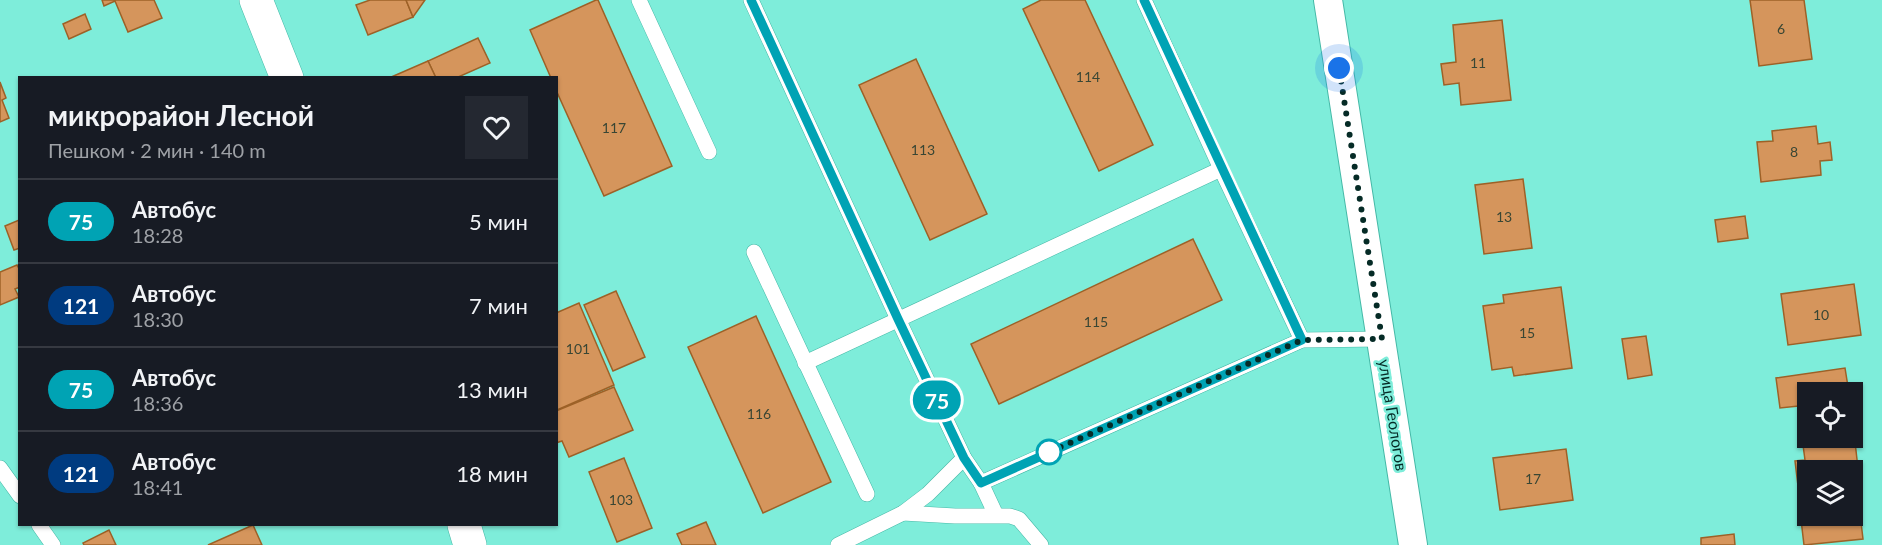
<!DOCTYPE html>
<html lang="ru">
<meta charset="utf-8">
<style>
:root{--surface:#171b24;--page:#242831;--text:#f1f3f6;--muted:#9ea1a6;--line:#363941}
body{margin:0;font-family:Lato,sans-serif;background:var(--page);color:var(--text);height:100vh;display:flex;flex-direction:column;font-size:22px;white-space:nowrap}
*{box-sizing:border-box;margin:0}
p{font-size:20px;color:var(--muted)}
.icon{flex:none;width:33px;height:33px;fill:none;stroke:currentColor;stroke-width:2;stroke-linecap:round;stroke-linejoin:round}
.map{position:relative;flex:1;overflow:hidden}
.sheet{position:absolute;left:18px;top:76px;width:540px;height:450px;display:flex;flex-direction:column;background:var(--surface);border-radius:0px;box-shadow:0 2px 4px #0004}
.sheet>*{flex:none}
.badge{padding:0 12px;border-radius:20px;font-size:21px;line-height:39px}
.buttons{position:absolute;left:1797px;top:382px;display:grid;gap:12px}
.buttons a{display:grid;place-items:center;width:66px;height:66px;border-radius:0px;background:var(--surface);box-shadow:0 2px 4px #0004;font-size:30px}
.you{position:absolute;width:30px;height:30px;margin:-15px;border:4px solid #fff;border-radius:50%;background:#1a73e8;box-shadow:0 0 0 9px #1a73e833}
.map>.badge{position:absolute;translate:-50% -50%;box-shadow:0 0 0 3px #fff}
.round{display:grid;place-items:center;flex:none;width:63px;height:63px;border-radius:0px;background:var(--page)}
.summary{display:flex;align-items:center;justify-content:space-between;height:102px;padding:0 30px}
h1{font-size:28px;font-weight:700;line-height:45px}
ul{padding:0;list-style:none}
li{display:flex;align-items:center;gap:18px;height:84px;padding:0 30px;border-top:2px solid var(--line)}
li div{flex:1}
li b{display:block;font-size:22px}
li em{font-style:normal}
li .badge{min-width:66px;font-weight:700;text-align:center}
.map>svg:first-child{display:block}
.building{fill:#d5955c;stroke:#9d6127;stroke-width:1.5}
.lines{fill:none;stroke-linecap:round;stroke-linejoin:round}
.service-casing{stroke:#45b9a7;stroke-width:16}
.minor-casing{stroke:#45b9a7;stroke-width:30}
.secondary-casing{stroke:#45b9a7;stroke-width:34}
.service{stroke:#fff;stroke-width:15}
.minor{stroke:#fff;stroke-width:28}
.secondary{stroke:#fff;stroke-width:33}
.line-casing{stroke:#fff;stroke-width:14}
.line{stroke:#00a3b4;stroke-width:9}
.walk{stroke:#052b26;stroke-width:6;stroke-dasharray:0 10.8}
.stop-dot{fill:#fff;stroke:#00a3b4;stroke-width:3}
.labels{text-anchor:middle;stroke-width:5;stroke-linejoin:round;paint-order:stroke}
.number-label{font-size:14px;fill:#394634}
.street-label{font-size:16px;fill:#052b26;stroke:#7eedda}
</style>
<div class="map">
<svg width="1882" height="545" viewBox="0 0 1882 545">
<rect width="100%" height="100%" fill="#7eedda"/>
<g class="building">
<path d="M102 0H154L162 18 128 32 115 1 104 6Z"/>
<path d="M370 0H406L413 17 368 35 356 5Z"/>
<path d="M406 0H425L413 17Z"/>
<path d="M596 0H598L672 166 604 196 556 90V78H551L530 30Z"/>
<path d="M1041 0H1085L1153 145 1099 171 1023 9Z"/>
<path d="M1750 0H1804L1812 59 1759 66Z"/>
<path d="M85 14 91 29 69 39 63 24Z"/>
<path d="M1502 20 1511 100 1461 105 1459 83 1444 85 1441 64 1456 62 1453 25Z"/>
<path d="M478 38 490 63 456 78H436L428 61Z"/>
<path d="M916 59 987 214 930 240 859 85Z"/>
<path d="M428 61 436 78H389Z"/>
<path d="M0 82 6 98 2 100 9 118 0 122Z"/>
<path d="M1816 126 1818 144 1830 142 1832 160 1820 161 1821 175 1761 182 1757 142 1773 141 1772 131Z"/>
<path d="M1523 179 1532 248 1484 254 1475 185Z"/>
<path d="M1745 216 1748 238 1718 242 1715 220Z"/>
<path d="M19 220 20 248 14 250 5 226Z"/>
<path d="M1193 239 1222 300 999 404 971 344Z"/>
<path d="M17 265 20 270V287L15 289 19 297 0 305V272Z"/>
<path d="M1854 284 1861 335 1788 345 1781 294Z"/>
<path d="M1561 287 1572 368 1514 376 1512 367 1492 370 1483 306 1504 303 1503 295Z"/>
<path d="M616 291 645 357 613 371 584 305Z"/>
<path d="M579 303 614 385 557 410 556 313Z"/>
<path d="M756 316 831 482 763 513 688 347Z"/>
<path d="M1646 336 1652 375 1628 379 1622 339Z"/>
<path d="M1845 368 1849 393H1808V405L1780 408 1776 378Z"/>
<path d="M614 387 633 430 569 457 562 441 556 443V411Z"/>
<path d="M1853 424 1860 486 1852 487V471H1808V493L1799 494 1795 461 1805 460 1801 430 1808 429V438H1852Z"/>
<path d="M1566 449 1573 500 1500 510 1493 458Z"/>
<path d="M624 458 652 528 617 542 589 472Z"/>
<path d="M1852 505H1859L1863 539 1804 545 1800 511 1808 510V516H1852Z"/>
<path d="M706 522 716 545H682L677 534Z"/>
<path d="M253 525 262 545H208Z"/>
<path d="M109 530 116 545H84L83 543Z"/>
<path d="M1734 534 1735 545H1701V538Z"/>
</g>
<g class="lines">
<defs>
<g id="service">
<path d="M639 0 709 152"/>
<path d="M751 0 898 319 964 458 981 483 1302 340 1382 339"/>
<path d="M1144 0 1221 169"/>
<path d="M754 252 867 494"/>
<path d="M805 363 1221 169 1302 340"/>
<path d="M0 468 20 496"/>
<path d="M981 483 996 515"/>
<path d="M903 513 955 516H1010L1019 519 1041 545"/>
<path d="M39 525 53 545"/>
<path d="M838 545 903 513 928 494 964 458"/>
</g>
<path id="minor" d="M1328 0 1413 545"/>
<g id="secondary">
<path d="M256 0 287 78"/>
<path d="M464 525 470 545"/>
</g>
</defs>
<use href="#service" class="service-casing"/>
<use href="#minor" class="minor-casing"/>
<use href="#secondary" class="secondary-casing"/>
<use href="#service" class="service"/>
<use href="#minor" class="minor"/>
<use href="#secondary" class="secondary"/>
</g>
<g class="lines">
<defs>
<path id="line" d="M751 0 898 319 964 458 981 483 1302 340 1144 0"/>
</defs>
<use href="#line" class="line-casing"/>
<use href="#line" class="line"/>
<path class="walk" d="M1049 452 1045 454 1302 340 1382 339 1339 68"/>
</g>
<circle class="stop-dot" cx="1049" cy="452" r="12"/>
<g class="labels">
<g class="number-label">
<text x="1781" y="34">6</text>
<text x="1478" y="68">11</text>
<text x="1088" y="82">114</text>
<text x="614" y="133">117</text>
<text x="923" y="155">113</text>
<text x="1794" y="157">8</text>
<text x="1504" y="222">13</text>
<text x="1821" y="320">10</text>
<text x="1096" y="327">115</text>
<text x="1527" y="338">15</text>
<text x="578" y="354">101</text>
<text x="759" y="419">116</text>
<text x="1533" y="484">17</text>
<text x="621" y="505">103</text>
</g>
<g class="street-label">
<text transform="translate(1393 415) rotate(81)" y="6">улица Геологов</text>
</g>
</g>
</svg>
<div class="buttons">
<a><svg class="icon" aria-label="locate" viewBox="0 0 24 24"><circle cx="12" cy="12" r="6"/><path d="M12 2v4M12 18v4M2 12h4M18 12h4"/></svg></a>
<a><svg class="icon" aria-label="layers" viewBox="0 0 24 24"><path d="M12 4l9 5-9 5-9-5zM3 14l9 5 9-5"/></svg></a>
</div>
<div class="you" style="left:1339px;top:68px"></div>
<b class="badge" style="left:937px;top:400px;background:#00a3b4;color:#fff">75</b>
<section class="sheet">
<div class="summary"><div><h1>микрорайон Лесной</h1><p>Пешком · 2 мин · 140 m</p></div><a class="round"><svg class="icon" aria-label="heart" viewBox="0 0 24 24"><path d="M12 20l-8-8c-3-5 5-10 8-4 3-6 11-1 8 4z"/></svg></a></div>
<ul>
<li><span class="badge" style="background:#00a3b4;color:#fff">75</span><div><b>Автобус</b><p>18:28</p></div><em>5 мин</em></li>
<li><span class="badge" style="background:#003b80;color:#fff">121</span><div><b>Автобус</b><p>18:30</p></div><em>7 мин</em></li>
<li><span class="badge" style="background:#00a3b4;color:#fff">75</span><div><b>Автобус</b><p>18:36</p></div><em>13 мин</em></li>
<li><span class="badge" style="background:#003b80;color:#fff">121</span><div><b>Автобус</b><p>18:41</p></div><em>18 мин</em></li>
</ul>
</section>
</div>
